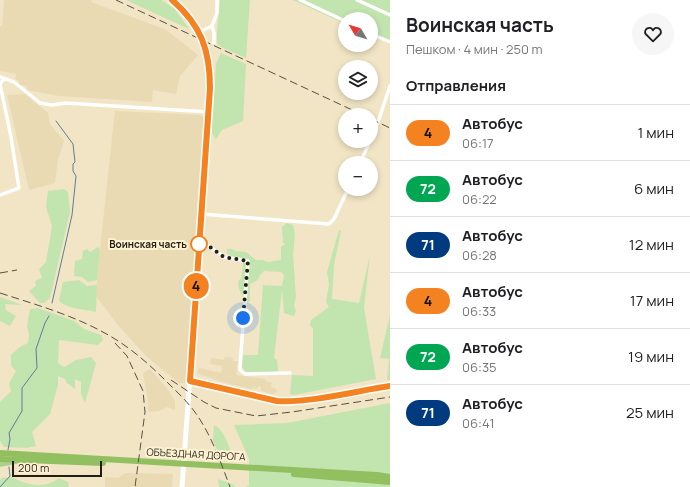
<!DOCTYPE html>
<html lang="ru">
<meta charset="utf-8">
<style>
:root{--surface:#fff;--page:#f6f6f6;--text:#202124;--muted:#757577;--line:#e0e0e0}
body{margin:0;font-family:Manrope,sans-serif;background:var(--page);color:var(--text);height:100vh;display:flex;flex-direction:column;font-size:15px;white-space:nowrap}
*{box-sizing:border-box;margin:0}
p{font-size:13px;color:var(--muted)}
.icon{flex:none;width:22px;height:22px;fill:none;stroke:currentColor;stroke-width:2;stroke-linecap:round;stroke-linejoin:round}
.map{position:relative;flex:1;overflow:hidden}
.drawer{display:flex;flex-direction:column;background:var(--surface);width:300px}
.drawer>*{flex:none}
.badge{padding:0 8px;border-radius:13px;font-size:14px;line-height:26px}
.needle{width:26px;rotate:308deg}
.buttons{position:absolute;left:338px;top:12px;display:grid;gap:8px}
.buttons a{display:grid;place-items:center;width:40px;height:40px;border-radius:50%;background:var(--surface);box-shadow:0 2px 6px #0003;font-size:20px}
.scale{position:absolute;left:12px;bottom:10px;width:90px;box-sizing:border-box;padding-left:4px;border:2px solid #231e13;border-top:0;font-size:11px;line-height:14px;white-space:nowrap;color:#231e13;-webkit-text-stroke:3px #fef2d2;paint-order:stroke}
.you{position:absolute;width:20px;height:20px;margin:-10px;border:3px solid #fff;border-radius:50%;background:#1a73e8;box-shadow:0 0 0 6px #1a73e833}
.map>.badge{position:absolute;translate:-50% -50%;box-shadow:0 0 0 2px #fff}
h2{padding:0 16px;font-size:15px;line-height:36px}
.round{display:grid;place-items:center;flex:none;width:42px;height:42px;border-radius:21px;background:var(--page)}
.summary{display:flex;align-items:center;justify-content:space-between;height:68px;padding:0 16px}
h1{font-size:19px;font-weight:700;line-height:30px}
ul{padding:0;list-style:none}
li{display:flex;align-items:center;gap:12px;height:56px;padding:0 16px;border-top:1px solid var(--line)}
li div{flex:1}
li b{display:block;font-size:15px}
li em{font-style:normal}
li .badge{min-width:44px;font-weight:700;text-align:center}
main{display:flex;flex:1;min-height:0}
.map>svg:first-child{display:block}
.built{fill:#e9dab3}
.green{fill:#c2e4af}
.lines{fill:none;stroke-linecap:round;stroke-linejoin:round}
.stream{stroke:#607c98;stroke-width:1}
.minor{stroke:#fff;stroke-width:3.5}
.tertiary{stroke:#fff;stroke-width:4.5}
.secondary{stroke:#fff;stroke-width:5}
.primary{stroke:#add088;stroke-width:5.5}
.trunk{stroke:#92c060;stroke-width:6}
.rail{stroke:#575040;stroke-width:1;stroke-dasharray:8 4;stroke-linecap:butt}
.line-casing{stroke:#fff;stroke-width:9}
.line{stroke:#f58220;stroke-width:6}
.walk{stroke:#231e13;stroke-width:4;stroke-dasharray:0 7.2}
.stop-dot{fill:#fff;stroke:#f58220;stroke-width:2}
.labels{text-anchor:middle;stroke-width:4;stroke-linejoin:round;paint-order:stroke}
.stop-label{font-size:10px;font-weight:bold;fill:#231e13;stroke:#fef2d2;text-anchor:end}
.street-label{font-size:10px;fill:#231e13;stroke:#fef2d2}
</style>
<main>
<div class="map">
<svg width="390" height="487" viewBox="0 0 390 487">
<rect width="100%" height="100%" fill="#f1e5c5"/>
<g class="built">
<path d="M4 0H92L91 2 165 29 198 55 180 76 176 94 153 90 152 102 59 96 27 90V86L19 85V81L15 79 16 74 0 71V26H2Z"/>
<path d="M25 94 48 113 50 124 64 141 58 159 55 183 29 190 7 95Z"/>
<path d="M115 111 201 115 205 118 187 383H179L146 356 117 324 96 296 98 267Z"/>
<path d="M225 357 233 358V361H238L236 375 266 379 265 381 272 383 271 387 277 390V392L273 394 261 391V387L258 386V388L251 389 222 382 197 373 199 368 221 373 222 366 210 364 211 358 224 360Z"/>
<path d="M150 369 166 387 175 401V410L167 407 159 411 148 412V400L143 373Z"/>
<path d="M125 473 173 474 172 487H105V477L118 478Z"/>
</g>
<g class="green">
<path d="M126 0H161L175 9 189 29Z"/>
<path d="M220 0H250L246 58 221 47 217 43V31Z"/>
<path d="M293 0H390V44L371 35V19H345V24Z"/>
<path d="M221 53 246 64 243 121 222 130 216 139 212 133 216 64Z"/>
<path d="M64 189 68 192 70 212 50 298 44 303H40L29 291 36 286 35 281 42 278 39 269 46 262 52 226 46 207 48 191Z"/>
<path d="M287 223 293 225 295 234 293 255 296 297 294 305 296 311 294 316 284 313 282 290 274 358 277 360 278 371 276 373 246 372 242 367 243 355H258L263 285 282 286 284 275 281 272 264 271 260 275 258 280 250 284V301L248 303C242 296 238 290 238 281L241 279 244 258 233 257 227 253V249H232L235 251 246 252 256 260H262L268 262 281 260V247L285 244 283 243 282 227Z"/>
<path d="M339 230 341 231 334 265 332 299 359 303 370 255 364 308 376 379 294 395 290 394 292 375 313 376V328L310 326 311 320 329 307 326 302 329 284 327 272Z"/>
<path d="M98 247 100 250 97 280 88 282 82 277 74 276 75 261 82 259 83 251 87 249 90 252Z"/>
<path d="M79 280 87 286 97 285 96 312C84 309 68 309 59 301L63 282Z"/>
<path d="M0 297 22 305 5 304 6 310 16 316 10 326 0 321Z"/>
<path d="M38 308 74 321 84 329 101 335 103 340 98 345 59 340 58 363 64 367 76 360 91 357 96 363 85 403 81 394V382L75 379V389L67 383 65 379 58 376V385L50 414 32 432 36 446 27 448 4 447 0 441V402L11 391 9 383 16 371 11 366V355L20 347 28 343 29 335 27 326 30 309Z"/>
<path d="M390 315V380H387L389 359 380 358Z"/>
<path d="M390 403V487H245L249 485V459L234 425 287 423Z"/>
<path d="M214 425C223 429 228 443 231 453L222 459 213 441Z"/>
<path d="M12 477C23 483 35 487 47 484 51 483 56 480 59 478L68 482 69 487H0V480L2 478Z"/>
<path d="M218 479 232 484 236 487H219Z"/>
</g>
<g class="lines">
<g class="stream">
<path d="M52 303 72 215 76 176 73 171V164L75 162 73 144 56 121"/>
<path d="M8 450 10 439 9 433 22 411V388L37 368 36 349 45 323 49 316"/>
<path d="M0 487 10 476 9 467"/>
</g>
<g class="minor">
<path d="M300 0 345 21"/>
<path d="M357 0 390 15"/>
<path d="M212 26 217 13V0"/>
<path d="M199 32 212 26 214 33V43"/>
<path d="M371 34 390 42"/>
<path d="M0 77 14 82 40 103 52 105 66 103 209 112"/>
<path d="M371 138 378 122 390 86"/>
<path d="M360 163 370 141"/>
<path d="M0 195 19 188 11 137 0 84 4 79"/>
<path d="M201 214 329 224 334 219 348 189"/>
<path d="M199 242 207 245 224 257 248 261 240 366V370L245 374 290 373"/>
</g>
<path class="tertiary" d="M190 381 277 401C312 403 355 391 390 386"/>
<path class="secondary" d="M172 0 185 12 199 32 208 55 210 69V88L205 171 182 487"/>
<path class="primary" d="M0 464 17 461"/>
<g class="trunk">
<path d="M0 453 377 475 390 477"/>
<path d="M0 459 103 463"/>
<path d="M294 474 390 482"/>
</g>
<g class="rail">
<path d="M116 0 363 115"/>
<path d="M371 119 390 128"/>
<path d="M0 273 17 270"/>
<path d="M0 293C37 305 76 316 110 336 131 348 150 365 167 382 177 392 189 403 197 415 212 437 221 463 230 487"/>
<path d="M115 343 127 356 143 391 145 412 135 487"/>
<path d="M171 380 204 402 216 408 256 416 292 412 390 397"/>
</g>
</g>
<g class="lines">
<defs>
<path id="line" d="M172 0C201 25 210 50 210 88L190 381 277 401C312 403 355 391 390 386"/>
</defs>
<use href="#line" class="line-casing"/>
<use href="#line" class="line"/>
<path class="walk" d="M199 244 200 242 207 245 224 257 248 261 243 318"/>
</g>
<circle class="stop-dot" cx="199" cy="244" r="8"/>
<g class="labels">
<g class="stop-label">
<text x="187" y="248">Воинская часть</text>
</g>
<g class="street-label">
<text transform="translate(196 454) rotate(3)" y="4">ОБЪЕЗДНАЯ ДОРОГА</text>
</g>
</g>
</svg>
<div class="buttons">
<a><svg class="needle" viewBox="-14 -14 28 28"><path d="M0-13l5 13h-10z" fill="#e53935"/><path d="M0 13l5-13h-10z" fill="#757577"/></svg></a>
<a><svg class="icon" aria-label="layers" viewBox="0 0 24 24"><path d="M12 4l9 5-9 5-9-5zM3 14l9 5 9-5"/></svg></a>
<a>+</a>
<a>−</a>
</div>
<div class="scale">200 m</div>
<div class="you" style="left:243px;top:318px"></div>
<b class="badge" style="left:196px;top:286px;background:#f58220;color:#111">4</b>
</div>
<section class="drawer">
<div class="summary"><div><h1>Воинская часть</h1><p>Пешком · 4 мин · 250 m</p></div><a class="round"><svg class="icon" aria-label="heart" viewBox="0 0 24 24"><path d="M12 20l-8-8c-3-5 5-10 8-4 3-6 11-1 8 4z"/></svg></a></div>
<h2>Отправления</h2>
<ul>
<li><span class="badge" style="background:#f58220;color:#111">4</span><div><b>Автобус</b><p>06:17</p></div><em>1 мин</em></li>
<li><span class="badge" style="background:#00a651;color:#fff">72</span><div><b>Автобус</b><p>06:22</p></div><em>6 мин</em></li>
<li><span class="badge" style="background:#003b80;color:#fff">71</span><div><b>Автобус</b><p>06:28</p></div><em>12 мин</em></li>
<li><span class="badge" style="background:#f58220;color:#111">4</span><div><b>Автобус</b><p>06:33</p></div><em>17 мин</em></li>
<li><span class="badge" style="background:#00a651;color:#fff">72</span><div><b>Автобус</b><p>06:35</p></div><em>19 мин</em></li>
<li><span class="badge" style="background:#003b80;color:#fff">71</span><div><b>Автобус</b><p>06:41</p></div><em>25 мин</em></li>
</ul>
</section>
</main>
